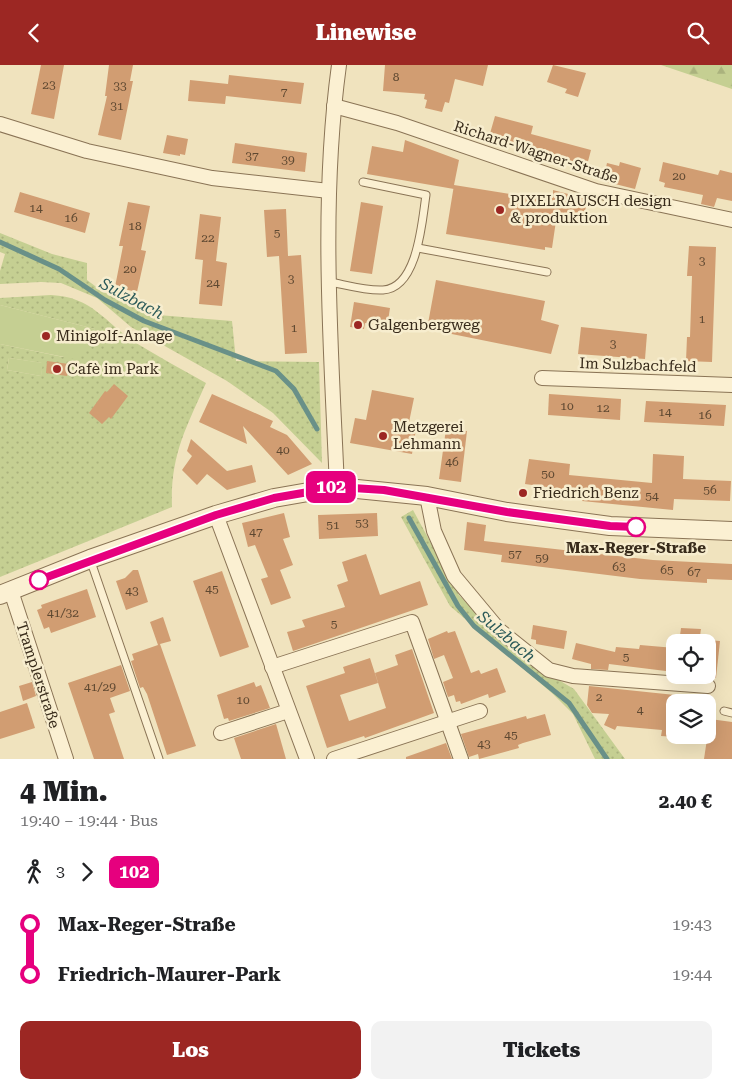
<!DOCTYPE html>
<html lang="de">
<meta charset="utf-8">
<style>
:root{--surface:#fff;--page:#f2f2f2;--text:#202124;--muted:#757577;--accent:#9c2723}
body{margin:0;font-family:"Roboto Serif",serif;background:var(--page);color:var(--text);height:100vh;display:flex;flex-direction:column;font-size:19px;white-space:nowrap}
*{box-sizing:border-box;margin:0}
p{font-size:16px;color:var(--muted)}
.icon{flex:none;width:28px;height:28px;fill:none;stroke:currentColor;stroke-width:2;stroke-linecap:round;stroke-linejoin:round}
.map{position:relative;height:694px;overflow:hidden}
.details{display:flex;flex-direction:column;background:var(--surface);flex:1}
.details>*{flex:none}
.badge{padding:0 10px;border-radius:8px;font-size:18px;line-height:32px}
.buttons{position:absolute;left:666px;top:569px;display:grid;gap:10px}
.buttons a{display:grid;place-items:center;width:50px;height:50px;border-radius:10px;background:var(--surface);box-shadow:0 5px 20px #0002;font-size:25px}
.map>.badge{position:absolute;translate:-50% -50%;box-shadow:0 0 0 2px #fff}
.legs{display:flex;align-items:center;gap:8px;height:55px;padding:0 20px;font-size:16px}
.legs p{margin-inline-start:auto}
.head{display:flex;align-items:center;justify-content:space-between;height:85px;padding:0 20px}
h1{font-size:28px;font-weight:800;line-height:38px}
.button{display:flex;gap:10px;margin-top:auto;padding:10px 20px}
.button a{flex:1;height:58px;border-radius:10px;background:var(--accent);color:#fff;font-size:20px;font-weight:800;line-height:58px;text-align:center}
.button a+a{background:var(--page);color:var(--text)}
ul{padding:0 20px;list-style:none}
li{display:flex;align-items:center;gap:18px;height:50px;font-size:19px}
li i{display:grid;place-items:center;width:8px;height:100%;margin:0 6px;background:currentColor}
li i::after{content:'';width:12px;height:12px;margin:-6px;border:4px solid;border-radius:50%;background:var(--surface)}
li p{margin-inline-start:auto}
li:first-child i{background:linear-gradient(#0000 50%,currentColor 0)}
li:last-child i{background:linear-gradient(currentColor 50%,#0000 0)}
header{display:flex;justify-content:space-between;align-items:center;height:65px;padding:0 20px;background:var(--accent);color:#fff;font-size:22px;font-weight:800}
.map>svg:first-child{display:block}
.grass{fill:url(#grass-dots);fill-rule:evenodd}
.forest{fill:url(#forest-firs)}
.garden{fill:#c5cf92}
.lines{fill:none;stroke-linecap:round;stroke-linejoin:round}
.stream{stroke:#699088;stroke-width:5}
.building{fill:#d19d72}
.service-casing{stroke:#8a7456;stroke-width:9}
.minor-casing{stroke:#8a7456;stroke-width:16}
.tertiary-casing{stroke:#8a7456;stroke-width:20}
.service{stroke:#fbf0d2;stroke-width:7}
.minor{stroke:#fbf0d2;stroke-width:14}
.tertiary{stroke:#fbf0d2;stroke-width:18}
.line-1-casing{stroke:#fff;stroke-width:11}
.line-1{stroke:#e6007e;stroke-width:8}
.poi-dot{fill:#9c2723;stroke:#f7edce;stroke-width:2}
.stop-1-dot{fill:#fff;stroke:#e6007e;stroke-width:2.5}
.labels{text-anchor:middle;stroke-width:5;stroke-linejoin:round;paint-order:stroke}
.number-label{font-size:12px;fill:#5e4831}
.street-label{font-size:15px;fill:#382b1b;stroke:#f7edce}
.poi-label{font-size:15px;fill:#382b1b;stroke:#f7edce;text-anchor:start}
.stop-label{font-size:15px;font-weight:bold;fill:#382b1b;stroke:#f7edce}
.water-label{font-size:16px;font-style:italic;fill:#2a5958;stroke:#f7edce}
</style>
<header><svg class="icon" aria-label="back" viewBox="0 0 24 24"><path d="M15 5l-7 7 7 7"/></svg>Linewise<svg class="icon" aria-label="search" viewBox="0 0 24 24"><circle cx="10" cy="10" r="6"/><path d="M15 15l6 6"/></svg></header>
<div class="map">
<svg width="732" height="694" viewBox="0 0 732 694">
<defs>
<pattern id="grass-dots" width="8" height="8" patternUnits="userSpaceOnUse" patternTransform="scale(1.25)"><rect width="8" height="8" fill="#c5cf92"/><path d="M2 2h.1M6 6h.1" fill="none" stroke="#aab27d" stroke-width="1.8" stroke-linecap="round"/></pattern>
<pattern id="forest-firs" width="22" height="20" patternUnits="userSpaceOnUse" patternTransform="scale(1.25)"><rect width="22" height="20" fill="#c5cf92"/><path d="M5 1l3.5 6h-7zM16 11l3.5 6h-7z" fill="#aab27d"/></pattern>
</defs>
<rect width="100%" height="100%" fill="#f0e3be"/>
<g class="grass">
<path d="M0 168 52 189 87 198V215L103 227 143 241 158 250 232 256 236 296 319 297 322 398 273 348 227 316 131 262 97 233 61 218 41 217 0 219V206L5 189 0 187Z"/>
<path d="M51 230C93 232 104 257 136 278 159 292 183 305 206 318 186 363 170 391 172 442L0 512V279L63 292 95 264 0 240V233ZM9 293 42 298 41 311 7 305Z"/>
<path d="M413 445 459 530 494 567 545 607 574 624 625 694H595L573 649 553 629 450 541 401 452Z"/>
</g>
<path class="forest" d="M661 0H732V24Z"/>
<g class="garden">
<path d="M0 240 95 264 79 295 0 279Z"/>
<path d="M9 293 43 298 41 311 7 305Z"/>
</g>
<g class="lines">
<g class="stream">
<path d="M0 177 59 204 105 235 144 256 276 306 294 324 317 364"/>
<path d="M409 453 458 541 474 561 569 638 607 694"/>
</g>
</g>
<g class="building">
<path d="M41 0H64L54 54 31 49Z"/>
<path d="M109 0H133L130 16H133L121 75 98 70 107 31H105Z"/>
<path d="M385 0H488L483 21 455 14 449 38 445 37 442 47 425 43 427 35 424 34 425 29 383 26Z"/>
<path d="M553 0 586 8 578 32 565 28 567 24 547 17Z"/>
<path d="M229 10 304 18 301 39 226 31 225 39 188 36 190 15 228 19Z"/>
<path d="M495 51 533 61 531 69 591 85 586 104 547 93 549 86 489 72Z"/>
<path d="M167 70 188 74 185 90 180 89V91L163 88Z"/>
<path d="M405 75 459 95 454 120 540 134 541 128 553 130V125L587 134 583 160 556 156 552 183 545 182V185L446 169 454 120V124L367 109 372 81 403 87Z"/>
<path d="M235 78 307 88 305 107 232 98Z"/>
<path d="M620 97 641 103 635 124 603 116 607 98 619 101Z"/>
<path d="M663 97 718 110 720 105 732 108V136L717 133 714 142 701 139 703 130 664 122 665 118 659 116Z"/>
<path d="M20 127 90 148 85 168 14 147Z"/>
<path d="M128 137 150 141 141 185 146 186 137 227 115 222 123 181H119Z"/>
<path d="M361 137 383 141 372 209 350 206Z"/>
<path d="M286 144 288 191 301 190 307 288 285 289 279 191 267 192 264 145Z"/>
<path d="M200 149 221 152 216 196 227 198 222 241 199 239 203 195 195 194Z"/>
<path d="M689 181 716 182 712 297 686 296 687 272H690L692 211H687Z"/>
<path d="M436 215 545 236 541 255 559 260 551 289 427 264Z"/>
<path d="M354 237 390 243 388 256 378 254 377 260 365 258 364 264 350 262Z"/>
<path d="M581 262 647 269 645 294 578 289Z"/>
<path d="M47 296 69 299 67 311 46 308Z"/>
<path d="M114 319 128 331 111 354 109 352 102 359 89 348 105 326 107 327Z"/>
<path d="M372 325 414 333 408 362 416 364 412 389 350 378 355 353 366 355Z"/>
<path d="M212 329 273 356 270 362 287 370 312 399 288 410 243 361 247 379 199 357Z"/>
<path d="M549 329 621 334 620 355 548 350Z"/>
<path d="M646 336 726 340 724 361 644 357Z"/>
<path d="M446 364 467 366 461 417 439 414Z"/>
<path d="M191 374 227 406 252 400 256 417 227 425 207 409 197 420 182 405 192 391 187 386Z"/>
<path d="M653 389 684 391 683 414 731 416 730 436 674 434 673 445 582 436 583 427 525 419 529 394 570 399 569 410 652 418Z"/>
<path d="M284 448 290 472 283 474 293 500 280 505 291 533 271 540 261 514 268 512 255 480 248 482 242 458Z"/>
<path d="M377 448 378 471 319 474 318 450Z"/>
<path d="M467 457 486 460 484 476 653 495 732 499V515L707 514V518L640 514 501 497 502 490 464 485Z"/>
<path d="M366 489 380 530 420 516 428 540 293 586 287 567 305 562 302 555 345 542 337 520 348 516 342 497Z"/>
<path d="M133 505H138L148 537 126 545 116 516 125 513Z"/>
<path d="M222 506 249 582 220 592 193 516Z"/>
<path d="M87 524 96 552 51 568 49 562 44 564 37 545 42 543 41 540Z"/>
<path d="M163 552 171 576 160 579 196 681 167 690 147 629 143 622 140 623 131 596 134 595 132 589 158 580 150 557Z"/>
<path d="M533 560 567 566 564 584 536 579V575L531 574Z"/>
<path d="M681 563 701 564 699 578H679Z"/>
<path d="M447 566 448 568 455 566 471 608 479 605 481 609 497 603 506 627 489 633 488 629 461 639 460 636 456 637 454 630 448 632 443 617 453 613 444 590 434 594 428 574Z"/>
<path d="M708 575 720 576 716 613 708 612Z"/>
<path d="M576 578 615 587 616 582 639 584 640 580 675 583 674 607 609 599 608 605 591 604V599L572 594Z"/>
<path d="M412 584 434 648 365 673 364 671 327 683 306 621 345 608 343 602 370 593 378 618 340 630 349 656 386 643 375 608 398 600 395 590Z"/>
<path d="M121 600 130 626 110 633 115 647 109 649 124 694H94L68 618Z"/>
<path d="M32 617 36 631 23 636 19 621Z"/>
<path d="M254 617 256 622 261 620 270 643 229 656 228 653 224 654 217 630Z"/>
<path d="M589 621 675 630V672L661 671 662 665 617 661 615 665 604 660 609 649 592 648 587 640Z"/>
<path d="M27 638 35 663 0 674V647Z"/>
<path d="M545 649 551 670 523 678 518 680 519 683 479 694 478 689 469 692 461 669 526 651 527 654Z"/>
<path d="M710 654 732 657V694H704Z"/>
<path d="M276 659 286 694H241L234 673Z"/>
<path d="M446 678 452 694H406V692Z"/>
</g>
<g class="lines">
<defs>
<g id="service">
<path d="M418 183 547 207"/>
<path d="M330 217C346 220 366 226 383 225 418 223 422 156 426 130L363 117"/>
<path d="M90 494 159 694"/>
<path d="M724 646 732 648"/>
</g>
<g id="minor">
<path d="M334 41 397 58 596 126 732 155"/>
<path d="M0 59 87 86 212 113 329 126"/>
<path d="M542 313 732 320"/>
<path d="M337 422C331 282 320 139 339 0"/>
<path d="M427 431 434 466 454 511 499 565 549 605 573 611 708 621"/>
<path d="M216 450 307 694"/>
<path d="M11 526 66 694"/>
<path d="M272 602 412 557 461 694"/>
<path d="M221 668 288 646"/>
<path d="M334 694 480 646"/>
</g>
<path id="tertiary" d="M0 530 90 494 216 450 274 433 337 422 427 431 507 447 610 461 732 466"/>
</defs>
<use href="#service" class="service-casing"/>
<use href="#minor" class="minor-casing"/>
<use href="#tertiary" class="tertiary-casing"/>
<use href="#service" class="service"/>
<use href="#minor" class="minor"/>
<use href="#tertiary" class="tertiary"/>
</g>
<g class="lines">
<defs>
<path id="line-1" d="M39 515 216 450 274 433 337 422 384 425 507 447 610 461 636 462"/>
</defs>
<use href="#line-1" class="line-1-casing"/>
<use href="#line-1" class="line-1"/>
</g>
<g class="poi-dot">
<circle cx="500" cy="145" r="5"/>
<circle cx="358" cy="260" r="5"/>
<circle cx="46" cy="271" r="5"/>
<circle cx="57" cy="304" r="5"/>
<circle cx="383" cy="371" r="5"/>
<circle cx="523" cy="428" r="5"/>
</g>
<g class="stop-1-dot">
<circle cx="636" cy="462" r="9"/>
<circle cx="39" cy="515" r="9"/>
</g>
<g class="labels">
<g class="number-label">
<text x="396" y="16">8</text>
<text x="49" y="24">23</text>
<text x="120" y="25">33</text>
<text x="284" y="31">7</text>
<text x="117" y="45">31</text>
<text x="252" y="95">37</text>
<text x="288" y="99">39</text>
<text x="679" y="115">20</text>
<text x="36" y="147">14</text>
<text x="71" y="157">16</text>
<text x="135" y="165">18</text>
<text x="277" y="172">5</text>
<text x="208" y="177">22</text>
<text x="702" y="200">3</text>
<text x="130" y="208">20</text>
<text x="291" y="218">3</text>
<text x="213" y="222">24</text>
<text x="702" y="258">1</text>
<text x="294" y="267">1</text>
<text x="613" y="283">3</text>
<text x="567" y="345">10</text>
<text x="603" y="347">12</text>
<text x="665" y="351">14</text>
<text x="705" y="354">16</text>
<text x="283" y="389">40</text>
<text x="452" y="401">46</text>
<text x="548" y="413">50</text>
<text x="710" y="429">56</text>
<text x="652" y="435">54</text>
<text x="362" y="462">53</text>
<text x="333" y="464">51</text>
<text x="256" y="471">47</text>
<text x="515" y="493">57</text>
<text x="542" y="497">59</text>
<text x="619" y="506">63</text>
<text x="667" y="509">65</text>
<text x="694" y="511">67</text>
<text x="212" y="528">45</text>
<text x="132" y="530">43</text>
<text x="63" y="552">41/32</text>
<text x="334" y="563">5</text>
<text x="626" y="596">5</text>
<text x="100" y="626">41/29</text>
<text x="599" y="636">2</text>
<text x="243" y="639">10</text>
<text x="640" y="649">4</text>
<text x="511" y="674">45</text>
<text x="484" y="683">43</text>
</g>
<g class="street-label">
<text transform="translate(536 87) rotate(18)" y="5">Richard-Wagner-Straße</text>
<text transform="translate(638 300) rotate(2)" y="5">Im Sulzbachfeld</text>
<text transform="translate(38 610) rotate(72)" y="5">Tramplerstraße</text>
</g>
<g class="poi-label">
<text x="510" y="141">PIXELRAUSCH design<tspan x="510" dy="17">&amp; produktion</tspan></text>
<text x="368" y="265">Galgenbergweg</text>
<text x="56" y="276">Minigolf-Anlage</text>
<text x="67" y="309">Cafè im Park</text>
<text x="393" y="367">Metzgerei<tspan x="393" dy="17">Lehmann</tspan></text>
<text x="533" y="433">Friedrich Benz</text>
</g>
<g class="stop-label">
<text x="636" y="488">Max-Reger-Straße</text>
</g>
<g class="water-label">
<text transform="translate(132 233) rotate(28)" y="6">Sulzbach</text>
<text transform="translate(507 571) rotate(40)" y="6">Sulzbach</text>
</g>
</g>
</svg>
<div class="buttons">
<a><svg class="icon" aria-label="locate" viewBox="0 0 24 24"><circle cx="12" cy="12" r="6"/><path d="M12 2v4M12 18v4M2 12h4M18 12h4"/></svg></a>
<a><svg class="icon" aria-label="layers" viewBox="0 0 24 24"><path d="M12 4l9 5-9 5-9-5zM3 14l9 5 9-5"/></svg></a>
</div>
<b class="badge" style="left:331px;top:422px;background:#e6007e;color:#fff">102</b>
</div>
<section class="details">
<div class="head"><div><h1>4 Min.</h1><p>19:40 – 19:44 · Bus</p></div><b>2.40 €</b></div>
<div class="legs"><svg class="icon" aria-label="walk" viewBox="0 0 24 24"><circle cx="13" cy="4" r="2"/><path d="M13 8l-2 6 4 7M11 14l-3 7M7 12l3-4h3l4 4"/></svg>3<svg class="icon" aria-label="forward" viewBox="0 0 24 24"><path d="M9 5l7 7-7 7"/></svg><b class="badge" style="background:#e6007e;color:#fff">102</b></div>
<ul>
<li><i style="color:#e6007e"></i><b>Max-Reger-Straße</b><p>19:43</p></li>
<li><i style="color:#e6007e"></i><b>Friedrich-Maurer-Park</b><p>19:44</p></li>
</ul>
<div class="button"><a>Los</a><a>Tickets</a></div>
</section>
